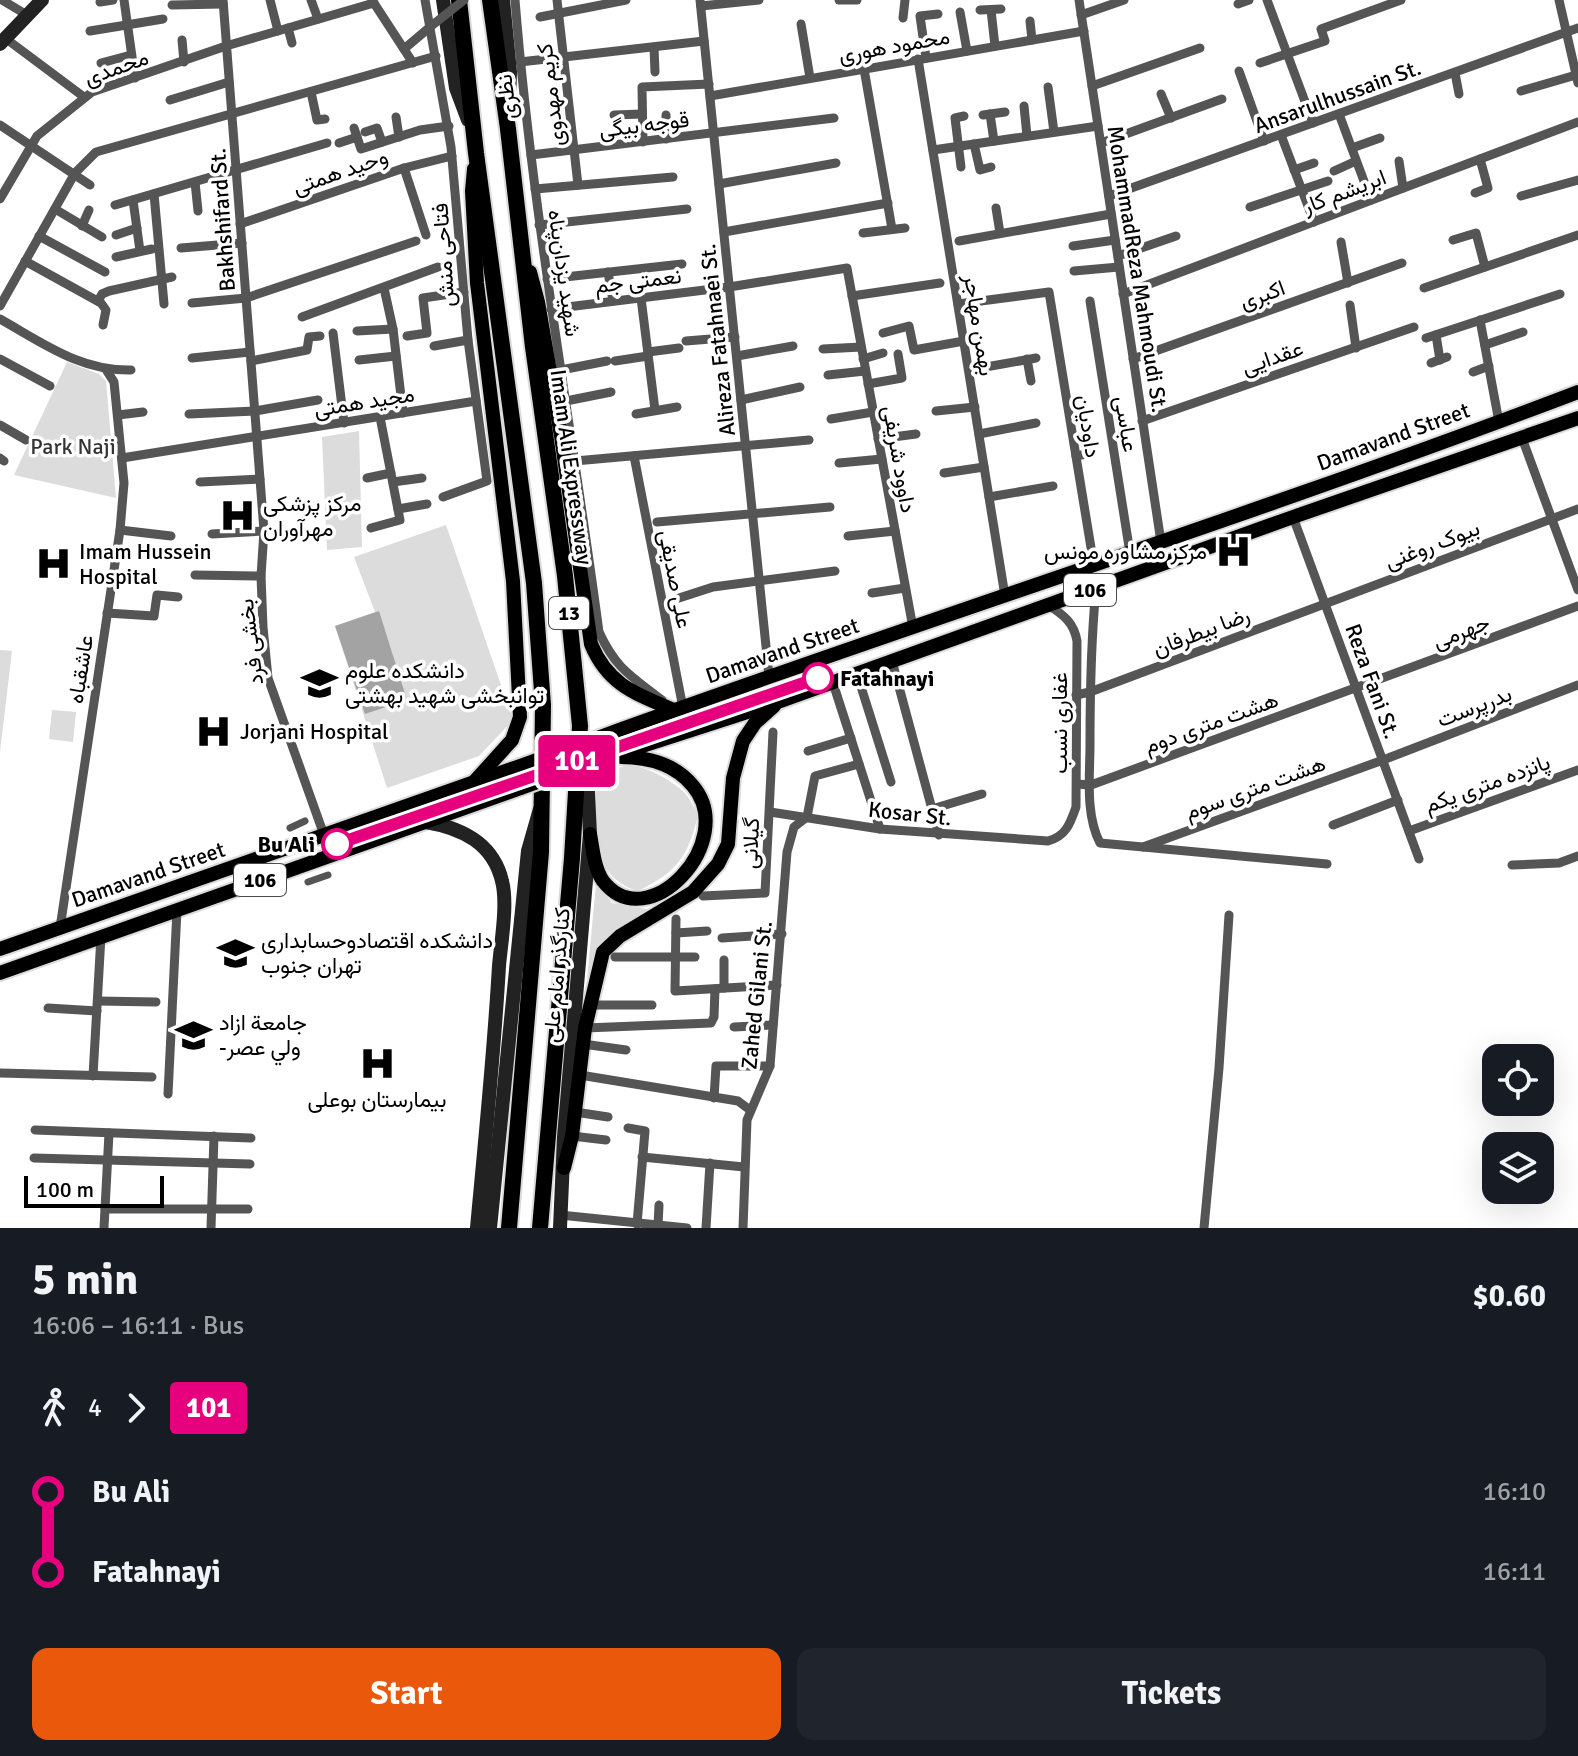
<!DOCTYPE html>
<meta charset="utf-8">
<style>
:root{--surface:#171b24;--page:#20242c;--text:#f1f3f6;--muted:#9ea1a6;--accent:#ea580c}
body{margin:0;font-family:Signika,Vazirmatn,sans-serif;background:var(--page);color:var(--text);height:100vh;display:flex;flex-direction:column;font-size:30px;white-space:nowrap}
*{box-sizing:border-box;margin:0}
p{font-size:26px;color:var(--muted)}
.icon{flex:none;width:44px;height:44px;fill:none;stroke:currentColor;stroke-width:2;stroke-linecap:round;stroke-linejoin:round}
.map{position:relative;height:1228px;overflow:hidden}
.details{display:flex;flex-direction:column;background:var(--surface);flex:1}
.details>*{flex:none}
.badge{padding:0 16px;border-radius:6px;font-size:28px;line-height:52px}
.fabs{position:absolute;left:1482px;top:1044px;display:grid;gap:16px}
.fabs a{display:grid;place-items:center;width:72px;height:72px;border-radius:16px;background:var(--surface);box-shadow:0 8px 32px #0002;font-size:40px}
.scale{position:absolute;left:24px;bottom:20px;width:140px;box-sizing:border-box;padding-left:8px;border:4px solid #000;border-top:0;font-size:22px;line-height:28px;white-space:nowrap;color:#000;-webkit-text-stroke:6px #fff;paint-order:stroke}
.map>.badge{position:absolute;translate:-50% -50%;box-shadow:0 0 0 4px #fff}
.legs{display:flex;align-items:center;gap:12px;height:88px;padding:0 32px;font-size:26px}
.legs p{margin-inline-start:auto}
.headline{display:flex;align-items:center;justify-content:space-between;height:136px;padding:0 32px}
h1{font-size:44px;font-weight:700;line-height:60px}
.button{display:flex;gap:16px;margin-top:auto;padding:16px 32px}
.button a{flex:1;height:92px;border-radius:16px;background:var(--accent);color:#fff;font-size:32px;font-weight:700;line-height:92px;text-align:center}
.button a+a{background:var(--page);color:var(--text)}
ul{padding:0 32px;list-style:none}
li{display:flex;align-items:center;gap:28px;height:80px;font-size:30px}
li i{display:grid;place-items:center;width:12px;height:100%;margin:0 10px;background:currentColor}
li i::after{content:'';width:20px;height:20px;margin:-10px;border:6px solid;border-radius:50%;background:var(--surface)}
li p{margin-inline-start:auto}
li:first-child i{background:linear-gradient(#0000 50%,currentColor 0)}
li:last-child i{background:linear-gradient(currentColor 50%,#0000 0)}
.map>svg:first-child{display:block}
.green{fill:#dcdcdc}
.water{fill:#a3a3a3}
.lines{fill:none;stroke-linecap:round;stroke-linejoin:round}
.primary-casing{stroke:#dbdbdb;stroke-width:18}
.trunk-casing{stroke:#dbdbdb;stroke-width:20}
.pedestrian{stroke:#555;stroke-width:7}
.minor{stroke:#555;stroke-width:9}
.secondary{stroke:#222;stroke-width:14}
.primary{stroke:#000;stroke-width:14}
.trunk{stroke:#000;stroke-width:16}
.primary-bridge-casing{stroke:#dbdbdb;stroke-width:18;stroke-linecap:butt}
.minor-bridge{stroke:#555;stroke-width:9}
.primary-bridge{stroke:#000;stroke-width:14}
.line-1-casing{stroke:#fff;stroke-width:18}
.line-1{stroke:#e6007e;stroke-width:12}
.stop-1-dot{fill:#fff;stroke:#e6007e;stroke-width:4}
.labels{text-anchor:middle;stroke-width:7;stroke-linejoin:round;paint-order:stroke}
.shield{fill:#fff;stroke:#4c4c4c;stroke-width:2}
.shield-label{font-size:20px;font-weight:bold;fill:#000}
.street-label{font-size:22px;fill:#000;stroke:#fff}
.park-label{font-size:22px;fill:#333;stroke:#fff}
.poi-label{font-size:22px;fill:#000;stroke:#fff;text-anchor:start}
.stop-label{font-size:22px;font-weight:bold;fill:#000;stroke:#fff;text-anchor:start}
</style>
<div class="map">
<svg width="1578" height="1228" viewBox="0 0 1578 1228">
<rect width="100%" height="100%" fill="#fff"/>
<g class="green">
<path d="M67 362 99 374 106 381 116 498 14 475Z"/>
<path d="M359 431 362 547 327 550 322 437Z"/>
<path d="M446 525 513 720 479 756 387 788 335 626 375 612 354 557Z"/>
<path d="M0 650 12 651 0 752Z"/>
<path d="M52 710 76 712 73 742 49 739Z"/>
<path d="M624 766C644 764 669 779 684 792 690 798 694 808 698 815 688 857 677 872 638 891 587 876 594 819 592 777Z"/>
<path d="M596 884 612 903 653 910C616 930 598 936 587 980Z"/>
</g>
<path class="water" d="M379 611 407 700 365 714 335 626Z"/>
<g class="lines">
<defs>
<g id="primary">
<path d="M530 272 538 302 561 436 591 644C608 685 636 694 674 710"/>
<path d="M600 737C925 619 1255 515 1578 392"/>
<path d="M602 759 778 702 1293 517 1578 418"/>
<path d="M474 782 512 740 520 717 513 581 477 283 472 191 474 169"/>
<path d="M590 834C593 849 594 868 603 881 648 939 739 841 693 786 675 764 649 757 621 757"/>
<path d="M0 949 520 766"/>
<path d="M0 973 521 788"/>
<path d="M564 1168 572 1136 585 1028 603 952 620 936 693 892 718 864 728 844 733 778 743 741 755 723 774 706"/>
</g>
<g id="trunk">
<path d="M459 0 476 153 534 583 543 705 541 852 509 1228"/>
<path d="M490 0 508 129 533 347 565 576 580 726 572 858 540 1228"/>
</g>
</defs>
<use href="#primary" class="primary-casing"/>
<use href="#trunk" class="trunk-casing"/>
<g class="pedestrian">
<path d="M290 828 305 821"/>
<path d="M308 882 328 875"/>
</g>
<g class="minor">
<path d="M2 0 27 15"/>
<path d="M124 0 135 78"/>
<path d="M223 0 264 531 261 576 263 627 268 678 324 835"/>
<path d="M270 0 278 31"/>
<path d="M311 0 318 19"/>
<path d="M372 0 413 63"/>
<path d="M425 0 451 147 468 340 487 481 443 497"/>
<path d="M515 0C532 212 571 421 599 632 616 669 631 676 662 700"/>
<path d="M557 0 578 185"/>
<path d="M700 0 769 676"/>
<path d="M839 0H857"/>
<path d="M1079 0 1161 542"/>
<path d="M1267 0 1313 123"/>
<path d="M1559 0 1578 83"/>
<path d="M100 2 113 0"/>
<path d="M1238 4 1249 0"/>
<path d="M172 5 223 4"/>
<path d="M701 6 759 0"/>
<path d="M980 10 1001 9"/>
<path d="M991 10 995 46"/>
<path d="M960 12 967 51"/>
<path d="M1081 15 1124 0"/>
<path d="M540 17 626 0"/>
<path d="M903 18 905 0"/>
<path d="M1030 21 1032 40"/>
<path d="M801 24 810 78"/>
<path d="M288 28 292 43"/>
<path d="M90 31 163 19"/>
<path d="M5 38 84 97"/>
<path d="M182 40 184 62"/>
<path d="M654 47 655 72"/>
<path d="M404 49 430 27"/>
<path d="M926 58 920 16 938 14"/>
<path d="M918 59 1005 596"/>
<path d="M520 62 704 41"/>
<path d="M101 63 131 55"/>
<path d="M1260 63 1325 41 1321 29 1401 0"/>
<path d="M864 69 892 229"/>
<path d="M1239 71 1264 141"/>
<path d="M1455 73 1459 94"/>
<path d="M1092 86 1200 48"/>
<path d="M1048 87 1054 132"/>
<path d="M1521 91 1576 75"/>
<path d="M311 92 317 120 325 119"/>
<path d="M1161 94 1171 118"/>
<path d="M710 96 1084 31"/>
<path d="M170 100 229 82"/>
<path d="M1024 106 1027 136"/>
<path d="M990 114 994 141"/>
<path d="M1339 114 1371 200"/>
<path d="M614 115 642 114"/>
<path d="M666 115V139"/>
<path d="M983 115 1005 112"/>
<path d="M396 117 399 137"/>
<path d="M0 125 90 185"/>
<path d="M354 128 361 149 420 130 449 126"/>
<path d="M365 132 377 128 382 142"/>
<path d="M1281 135 1314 222"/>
<path d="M643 142 642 87 709 84"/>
<path d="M339 143 357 137"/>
<path d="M1101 143 1222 99"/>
<path d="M974 144 980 170 991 167"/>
<path d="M1352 148 1380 138"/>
<path d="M933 150 1098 126"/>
<path d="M531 155 834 118"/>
<path d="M1399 161 1403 188"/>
<path d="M961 167 955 118 964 116"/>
<path d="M404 168 426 235"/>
<path d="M1294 170 1314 163"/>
<path d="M1334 171 1356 161"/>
<path d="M195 182 198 211"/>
<path d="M719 184 836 163"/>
<path d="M535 189 673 177"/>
<path d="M1475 193 1488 188 1480 159"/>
<path d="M154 194 164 304"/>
<path d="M1109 196 1578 28"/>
<path d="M1521 196 1578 180"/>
<path d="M0 199 37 136 92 92 226 46 374 3"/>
<path d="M133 200 140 251"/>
<path d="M115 205 327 143"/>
<path d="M1250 207 1328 181"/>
<path d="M996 208 1000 233"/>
<path d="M55 209 102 237"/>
<path d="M240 224 404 168 452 156"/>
<path d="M539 225 687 209"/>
<path d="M82 226 89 210"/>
<path d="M724 232 888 203"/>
<path d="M863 233 905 228"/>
<path d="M116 235 137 228"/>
<path d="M39 236 105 272"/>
<path d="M1453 240 1476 233 1485 267"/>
<path d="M959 241 1111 214"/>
<path d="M1341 242 1348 283"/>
<path d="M1073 246 1115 240"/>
<path d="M181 248 242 243"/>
<path d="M1118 256 1176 236"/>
<path d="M116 257 152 249"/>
<path d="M25 261 101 303 106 310 103 325"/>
<path d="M1074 271 1119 267"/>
<path d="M608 272 613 301"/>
<path d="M547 279 682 264"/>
<path d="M384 288 393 329 403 413"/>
<path d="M1424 288 1578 235"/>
<path d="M1123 294 1578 122"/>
<path d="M852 296 940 283"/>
<path d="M641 298 655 410"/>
<path d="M98 301 102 294 109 291 172 277"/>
<path d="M1090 301 1130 553"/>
<path d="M192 303 246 298 416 241"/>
<path d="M958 304 1049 292 1094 566"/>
<path d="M1350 305 1356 348"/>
<path d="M0 306 75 173 96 152 436 56"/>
<path d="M551 309 729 287 847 268 913 628"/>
<path d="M302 317 438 267"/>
<path d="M0 319C43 343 80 371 131 370"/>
<path d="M1480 320 1499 422"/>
<path d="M357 331 393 329"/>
<path d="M333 333 344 423"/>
<path d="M883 333 909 326 914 350 964 341"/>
<path d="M1436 335 1440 360"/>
<path d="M407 336 427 333 423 298 464 292"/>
<path d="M1426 338 1560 294"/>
<path d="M686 341 735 337"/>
<path d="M1485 345 1523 332"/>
<path d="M434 346 468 340"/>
<path d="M823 349 861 347"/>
<path d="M648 352 679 348"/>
<path d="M737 356 793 346"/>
<path d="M192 358 250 352"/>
<path d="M0 359 50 386"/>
<path d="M863 359 883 353"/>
<path d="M1027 359 1031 381"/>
<path d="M1133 359 1402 263"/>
<path d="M359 360 396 356"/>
<path d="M251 361 307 350 309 337 320 336"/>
<path d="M615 361 648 356"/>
<path d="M1431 363 1447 357"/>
<path d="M561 370 607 361"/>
<path d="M969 370 1036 358"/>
<path d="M1473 372 1489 366"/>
<path d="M828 375 865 371"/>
<path d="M868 384 902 378 898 354"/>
<path d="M741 400 800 387"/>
<path d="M566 401 611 392"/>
<path d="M936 411 975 407"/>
<path d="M189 414 255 411 318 400"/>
<path d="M636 414 677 407"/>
<path d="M118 415 143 412"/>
<path d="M831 419 873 412"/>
<path d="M1142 421 1414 327"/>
<path d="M0 425 26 440"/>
<path d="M979 434 1036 423"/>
<path d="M1522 438 1578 590"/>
<path d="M878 439 916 434"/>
<path d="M634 456 683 708"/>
<path d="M1076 456 1091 453"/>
<path d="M0 458 4 461"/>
<path d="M122 458 476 401"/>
<path d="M575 461 809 440"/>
<path d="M839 463 882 459"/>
<path d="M944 473 984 467"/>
<path d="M367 478 391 473"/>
<path d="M200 482 260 479"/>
<path d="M393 482 422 478"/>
<path d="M989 497 1053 486"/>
<path d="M398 509 427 504"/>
<path d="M1293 517 1419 859"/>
<path d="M657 522 830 507"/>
<path d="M371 528 400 520 380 417"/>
<path d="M120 530 171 536"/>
<path d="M212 534 264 531"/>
<path d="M848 536 895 531"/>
<path d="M195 575 261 576"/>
<path d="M1096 588C1091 640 1090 692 1090 744 1090 775 1085 814 1100 843L1327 864"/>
<path d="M872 593 905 588"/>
<path d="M679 598 713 587 835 571"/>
<path d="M107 613 154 616 157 595 178 597"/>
<path d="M892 661 939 835"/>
<path d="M857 674 891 782"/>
<path d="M833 683 880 829"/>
<path d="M1076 695 1090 692 1578 509"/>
<path d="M808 751 851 738"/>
<path d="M1077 784 1091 785 1578 606"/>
<path d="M932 809 982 794"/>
<path d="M770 812 880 829 1048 841C1066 836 1070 824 1076 807L1077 641C1074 623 1064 615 1048 605"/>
<path d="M807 817 815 776 859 764"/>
<path d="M1333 825 1398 800"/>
<path d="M1409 831 1578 770"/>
<path d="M1143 847 1383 760 1578 685"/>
<path d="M1512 865 1559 863 1578 856"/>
<path d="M703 896 765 893 773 732"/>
<path d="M676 919 675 991 777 985"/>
<path d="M60 928 120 530 124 483 114 382 107 371"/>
<path d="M676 933 707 931"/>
<path d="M722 938 782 934"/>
<path d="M615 957H695"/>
<path d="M724 960V988"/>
<path d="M98 1001 156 1002"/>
<path d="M590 1005H652"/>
<path d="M48 1008 97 1011"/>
<path d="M734 1027 773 1025"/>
<path d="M585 1028 711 1023 714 1017 715 989"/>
<path d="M583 1044 626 1050"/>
<path d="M0 1073 152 1077"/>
<path d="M580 1075 738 1101 750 1110"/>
<path d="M93 1076 101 936"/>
<path d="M168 1094 177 910"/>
<path d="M714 1098 716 1066H770"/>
<path d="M575 1112 608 1117"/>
<path d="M628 1128 645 1131 637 1224"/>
<path d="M35 1130 251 1138"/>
<path d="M572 1136 606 1140"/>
<path d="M642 1157 744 1167"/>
<path d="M34 1158 250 1164"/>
<path d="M105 1209H248"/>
<path d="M560 1215 687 1228"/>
<path d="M658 1226 659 1205"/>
<path d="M104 1228 109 1133"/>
<path d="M211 1228 214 1136"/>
<path d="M706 1228 710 1163"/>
<path d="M743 1228 747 1120 770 1066 787 852 794 827 807 817"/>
<path d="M1204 1228 1219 1068 1229 915"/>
</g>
<g class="secondary">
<path d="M443 0 456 88 468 120"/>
<path d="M503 0 510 72 509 101"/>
<path d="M0 44 42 0"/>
<path d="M426 822C462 828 493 843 502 881 508 904 501 942 499 966 494 1054 485 1141 477 1228"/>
<path d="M490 1228 528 851 540 809"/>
<path d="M560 1228 564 1137 590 834 586 754"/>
</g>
<use href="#primary" class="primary"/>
<use href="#trunk" class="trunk"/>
<defs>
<g id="primary-bridge">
<path d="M520 766 600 737"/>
<path d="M521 788 602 759"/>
</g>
</defs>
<use href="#primary-bridge" class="primary-bridge-casing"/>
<path class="minor-bridge" d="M430 27 464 0"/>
<use href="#primary-bridge" class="primary-bridge"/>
</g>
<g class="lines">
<defs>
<path id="line-1" d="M337 844 818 678"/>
</defs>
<use href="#line-1" class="line-1-casing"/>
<use href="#line-1" class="line-1"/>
</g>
<defs>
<symbol id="hospital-bare" viewBox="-9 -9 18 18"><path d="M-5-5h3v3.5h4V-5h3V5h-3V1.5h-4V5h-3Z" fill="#000" stroke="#fff" stroke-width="2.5" paint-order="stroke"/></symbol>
<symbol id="university-bare" viewBox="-9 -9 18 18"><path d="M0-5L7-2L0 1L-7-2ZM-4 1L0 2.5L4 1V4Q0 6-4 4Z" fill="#000" stroke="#fff" stroke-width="2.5" paint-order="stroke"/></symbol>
</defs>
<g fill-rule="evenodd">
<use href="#hospital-bare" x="212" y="490" width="51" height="51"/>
<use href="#hospital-bare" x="1208" y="526" width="51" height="51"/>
<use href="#hospital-bare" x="28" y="538" width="51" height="51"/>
<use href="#university-bare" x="294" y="658" width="51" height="51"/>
<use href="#hospital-bare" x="188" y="706" width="51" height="51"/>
<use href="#university-bare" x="210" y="928" width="51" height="51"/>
<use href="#university-bare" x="168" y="1010" width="51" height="51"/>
<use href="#hospital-bare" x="352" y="1038" width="51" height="51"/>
</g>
<g class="stop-1-dot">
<circle cx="818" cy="678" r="14"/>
<circle cx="337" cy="844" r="14"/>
</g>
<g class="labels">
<g class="shield">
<rect x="1064" y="574" width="52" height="32" rx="6"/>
<rect x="549" y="597" width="40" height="32" rx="6"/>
<rect x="234" y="864" width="52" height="32" rx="6"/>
</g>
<g class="shield-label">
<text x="1090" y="597">106</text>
<text x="569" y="620">13</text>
<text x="260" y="887">106</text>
</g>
<g class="street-label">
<text transform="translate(894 45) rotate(-10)" y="8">محمود هوری</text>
<text transform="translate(116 67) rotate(-20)" y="8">محمدی</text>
<text transform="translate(550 95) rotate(-97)" y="8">کریم مهدوی</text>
<text transform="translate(1337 96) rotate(-20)" y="8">Ansarulhussain St.</text>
<text transform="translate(506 97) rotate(-97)" y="8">نظری</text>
<text transform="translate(644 124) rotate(-7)" y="8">قوجه بیگی</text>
<text transform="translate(340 171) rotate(-19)" y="8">وحید همتی</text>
<text transform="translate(1344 191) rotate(-21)" y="8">ابریشم کار</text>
<text transform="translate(222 220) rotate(-94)" y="8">Bakhshifard St.</text>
<text transform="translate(443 255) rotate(-94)" y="8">فتاحی منش</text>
<text transform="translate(1138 269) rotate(81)" y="8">MohammadReza Mahmoudi St.</text>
<text transform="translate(565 273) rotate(82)" y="8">شهید یزدان‌پناه</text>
<text transform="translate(638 280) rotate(-7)" y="8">نعمتی جم</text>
<text transform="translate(1262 294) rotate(-20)" y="8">اکبری</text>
<text transform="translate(980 325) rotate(81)" y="8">بهمن مهاجر</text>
<text transform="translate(717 340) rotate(-96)" y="8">Alireza Fatahnaei St.</text>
<text transform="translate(1272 357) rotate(-19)" y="8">عقدایی</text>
<text transform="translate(364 401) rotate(-9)" y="8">مجید همتی</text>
<text transform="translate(1127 424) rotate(81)" y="8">عباسی</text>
<text transform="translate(1089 426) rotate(81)" y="8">داودیان</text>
<text transform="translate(1393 436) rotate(-20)" y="8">Damavand Street</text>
<text transform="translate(900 459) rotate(80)" y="8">داوود شریفی</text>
<text transform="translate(572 467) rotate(82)" y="8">Imam Ali Expressway</text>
<text transform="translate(1432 544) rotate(-21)" y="8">بیوک روغنی</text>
<text transform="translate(676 579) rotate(79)" y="8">علی صدیقی</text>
<text transform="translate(1201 631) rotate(-21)" y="8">رضا بیطرفان</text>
<text transform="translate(1461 631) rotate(-21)" y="8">جهرمی</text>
<text transform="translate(250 642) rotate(-97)" y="8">بخشی فرد</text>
<text transform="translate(782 650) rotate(-19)" y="8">Damavand Street</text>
<text transform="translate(80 669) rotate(-81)" y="8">عاشقباه</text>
<text transform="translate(1373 681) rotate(70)" y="8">Reza Fani St.</text>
<text transform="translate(1474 706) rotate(-21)" y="8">بدرپرست</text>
<text transform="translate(1211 722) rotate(-20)" y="8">هشت متری دوم</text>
<text transform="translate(1059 723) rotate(-90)" y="8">غفاری نسب</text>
<text transform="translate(1487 783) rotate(-20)" y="8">پانزده متری یکم</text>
<text transform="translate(1255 787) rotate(-20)" y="8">هشت متری سوم</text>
<text transform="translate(910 813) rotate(6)" y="8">Kosar St.</text>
<text transform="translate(750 843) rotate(-87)" y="8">گیلانی</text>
<text transform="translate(148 874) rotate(-19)" y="8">Damavand Street</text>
<text transform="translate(556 975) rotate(-85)" y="8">کنارگذر امام علی</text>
<text transform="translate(756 995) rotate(-84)" y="8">Zahed Gilani St.</text>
</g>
<g class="park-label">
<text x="73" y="454">Park Naji</text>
</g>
<g class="poi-label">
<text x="263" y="511">مرکز پزشکی<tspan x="263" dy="25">مهرآوران</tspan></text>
<text x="79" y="559">Imam Hussein<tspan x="79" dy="25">Hospital</tspan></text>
<text x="1207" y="559" text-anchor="end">مرکز مشاوره مونس</text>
<text x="345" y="678">دانشکده علوم<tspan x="345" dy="25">توانبخشی شهید بهشتی</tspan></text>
<text x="240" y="739">Jorjani Hospital</text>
<text x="261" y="948">دانشکده اقتصادوحسابداری<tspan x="261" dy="25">تهران جنوب</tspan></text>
<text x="219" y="1030">جامعة ازاد<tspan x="219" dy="25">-ولي عصر</tspan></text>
<text x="377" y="1107" text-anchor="middle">بیمارستان بوعلی</text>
</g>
<g class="stop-label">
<text x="840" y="686">Fatahnayi</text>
<text x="315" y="852" text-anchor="end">Bu Ali</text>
</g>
</g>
</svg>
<div class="fabs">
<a><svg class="icon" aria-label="locate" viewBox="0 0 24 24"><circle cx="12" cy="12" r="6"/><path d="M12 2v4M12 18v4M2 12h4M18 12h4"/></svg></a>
<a><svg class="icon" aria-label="layers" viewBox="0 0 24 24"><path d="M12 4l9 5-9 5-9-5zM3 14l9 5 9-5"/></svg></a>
</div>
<div class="scale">100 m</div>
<b class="badge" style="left:577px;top:761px;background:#e6007e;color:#fff">101</b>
</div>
<section class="details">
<div class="headline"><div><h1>5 min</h1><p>16:06 – 16:11 · Bus</p></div><b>$0.60</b></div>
<div class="legs"><svg class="icon" aria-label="walk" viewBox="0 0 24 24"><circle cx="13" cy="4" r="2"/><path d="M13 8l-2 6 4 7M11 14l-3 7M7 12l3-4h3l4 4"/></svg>4<svg class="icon" aria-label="forward" viewBox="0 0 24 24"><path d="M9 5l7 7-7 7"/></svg><b class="badge" style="background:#e6007e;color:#fff">101</b></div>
<ul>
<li><i style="color:#e6007e"></i><b>Bu Ali</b><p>16:10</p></li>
<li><i style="color:#e6007e"></i><b>Fatahnayi</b><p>16:11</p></li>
</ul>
<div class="button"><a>Start</a><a>Tickets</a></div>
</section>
